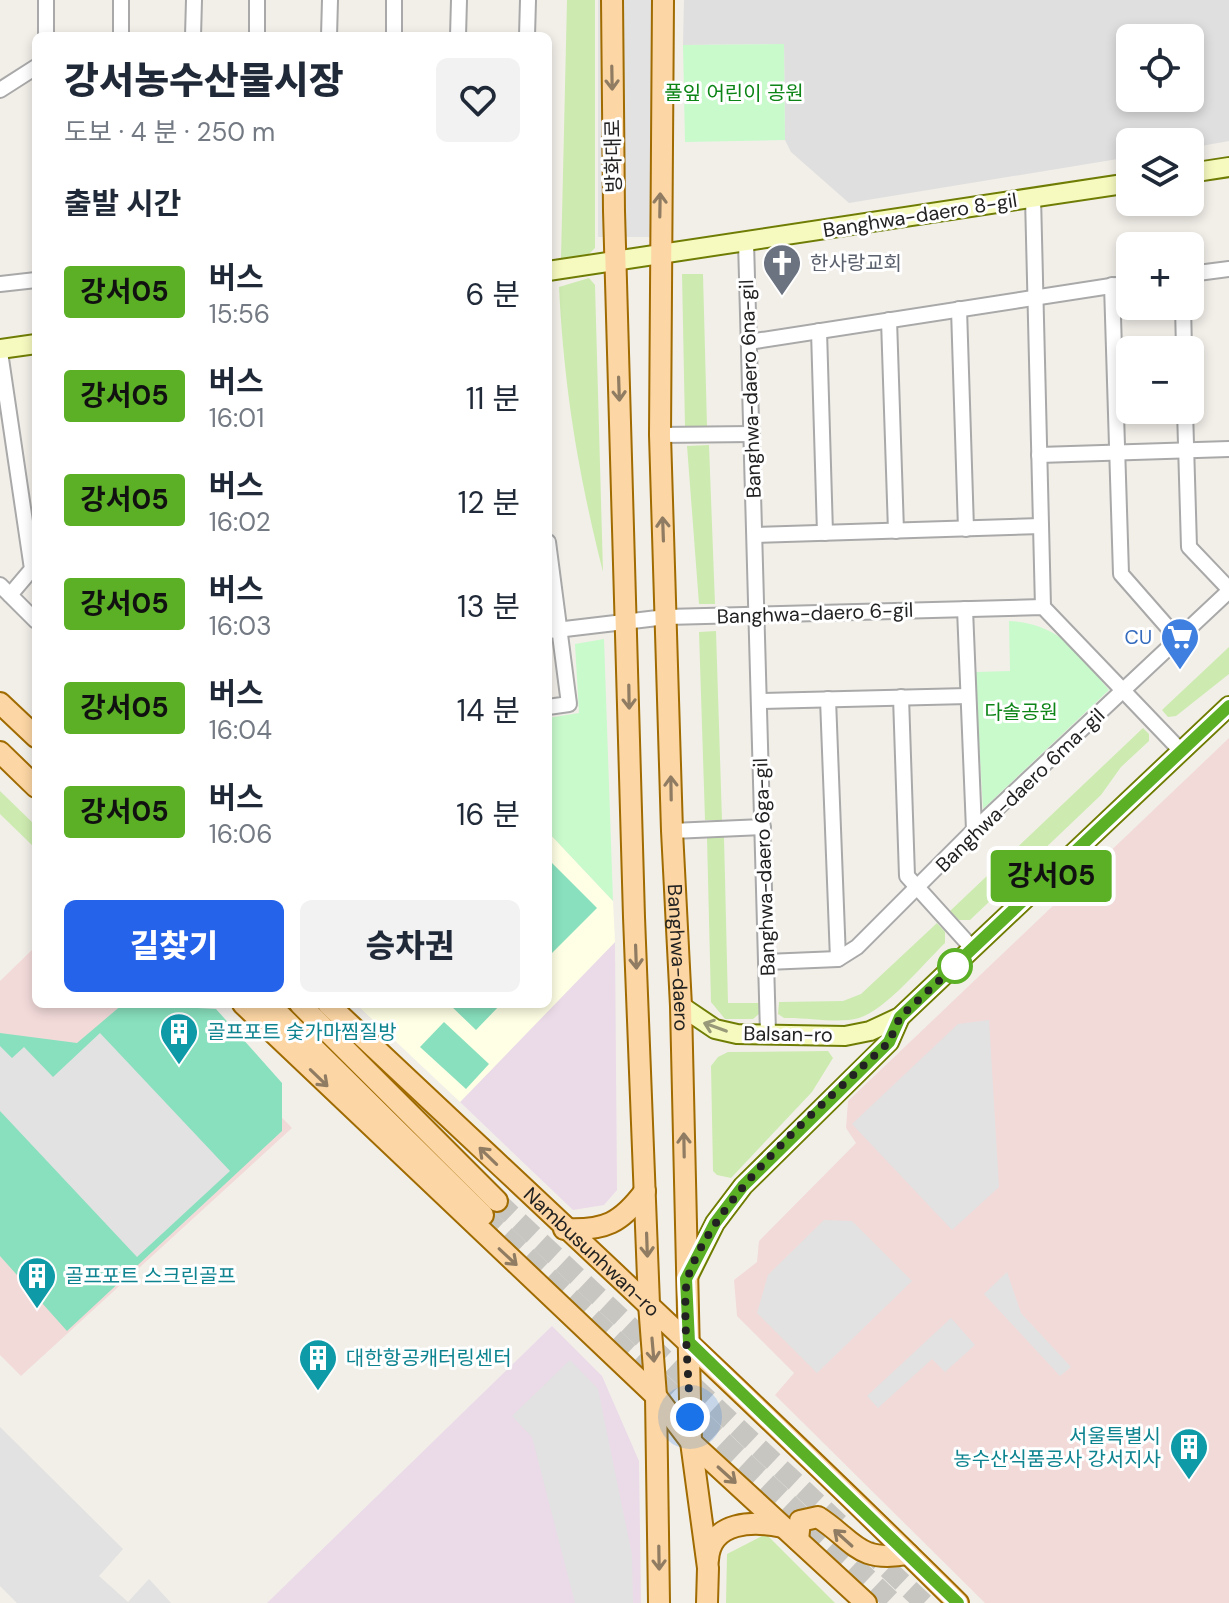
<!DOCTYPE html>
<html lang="ko">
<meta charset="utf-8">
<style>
:root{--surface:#fff;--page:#f2f2f3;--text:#1f2937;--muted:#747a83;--accent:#2563eb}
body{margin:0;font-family:"DM Sans","Noto Sans KR",sans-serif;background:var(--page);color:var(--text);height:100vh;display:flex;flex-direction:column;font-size:30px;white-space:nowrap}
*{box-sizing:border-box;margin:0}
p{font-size:26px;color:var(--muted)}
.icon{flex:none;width:44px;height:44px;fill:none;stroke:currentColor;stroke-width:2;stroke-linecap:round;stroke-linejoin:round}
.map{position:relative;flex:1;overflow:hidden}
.drawer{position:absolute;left:32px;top:32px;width:520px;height:976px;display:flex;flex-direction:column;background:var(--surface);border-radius:12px;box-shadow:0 4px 12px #0003}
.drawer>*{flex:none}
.badge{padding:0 16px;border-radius:6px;font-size:28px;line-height:52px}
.buttons{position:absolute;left:1116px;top:24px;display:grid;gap:16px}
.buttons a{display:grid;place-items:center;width:88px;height:88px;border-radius:12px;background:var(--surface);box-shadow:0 4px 12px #0003;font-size:40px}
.you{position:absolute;width:40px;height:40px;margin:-20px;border:6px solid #fff;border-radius:50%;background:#1a73e8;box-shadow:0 0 0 12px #1a73e833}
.map>.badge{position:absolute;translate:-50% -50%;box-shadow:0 0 0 4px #fff}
h2{padding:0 32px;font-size:30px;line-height:72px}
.round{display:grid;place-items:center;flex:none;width:84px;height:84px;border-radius:12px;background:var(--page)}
.overview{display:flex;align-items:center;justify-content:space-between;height:136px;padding:0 32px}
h1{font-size:38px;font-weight:800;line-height:60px}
.button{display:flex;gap:16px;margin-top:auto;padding:16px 32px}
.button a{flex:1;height:92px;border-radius:12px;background:var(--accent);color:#fff;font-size:32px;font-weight:800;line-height:92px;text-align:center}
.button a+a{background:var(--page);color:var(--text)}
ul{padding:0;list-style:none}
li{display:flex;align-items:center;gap:24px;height:104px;padding:0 32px}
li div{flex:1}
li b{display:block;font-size:30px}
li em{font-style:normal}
li .badge{min-width:88px;font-weight:700;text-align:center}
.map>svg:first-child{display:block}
.residential{fill:#e0dfdf;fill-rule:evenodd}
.commercial{fill:#f2dad9}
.industrial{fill:#ebdbe8}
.education{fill:#ffffe5}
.grass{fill:#cdebb0}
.park{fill:#c8facc}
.pitch{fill:#88e0be}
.parking{fill:#e2e2e2}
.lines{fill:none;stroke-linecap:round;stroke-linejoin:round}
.primary-tunnel{stroke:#c8c6c1;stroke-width:20;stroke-dasharray:20 10;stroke-linecap:butt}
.street-casing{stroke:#a9a9a9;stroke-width:18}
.secondary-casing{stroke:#707d05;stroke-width:22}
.primary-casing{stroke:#a06b00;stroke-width:24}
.street{stroke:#fff;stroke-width:14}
.secondary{stroke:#f7fabf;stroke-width:18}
.primary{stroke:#fcd6a4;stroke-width:20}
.oneway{stroke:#8f7c63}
.oneway2{stroke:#979978}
.line-casing{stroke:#fff;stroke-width:18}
.line{stroke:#5bb025;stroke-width:12}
.walk{stroke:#222;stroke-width:8;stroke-dasharray:0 14.4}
.stop-dot{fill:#fff;stroke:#5bb025;stroke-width:4}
.labels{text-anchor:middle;stroke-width:6;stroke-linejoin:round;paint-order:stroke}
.park-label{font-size:20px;fill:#0c8416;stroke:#fff}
.street-label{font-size:20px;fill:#222;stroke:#fff}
.worship-label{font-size:20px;fill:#5b616d;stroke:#fff;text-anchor:start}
.shop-label{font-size:20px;fill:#366cbe;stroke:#fff;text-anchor:end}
.culture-label{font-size:20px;fill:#0d838f;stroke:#fff;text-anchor:start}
</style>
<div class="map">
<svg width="1229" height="1603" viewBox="0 0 1229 1603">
<rect width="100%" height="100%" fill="#f2efe9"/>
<path class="residential" d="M684 0H1229V141L1190 148V142H1130V157L849 203 791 152 785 140 784 44 683 45ZM1130 38H1190V98H1130Z"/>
<g class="commercial">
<path d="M1229 738V1603H985L775 1395 794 1373 737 1316 734 1280 757 1262 759 1241 856 1143 846 1128 848 1101Z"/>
<path d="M36 946V1004H173L292 1128 21 1376 0 1355V981Z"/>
</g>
<g class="industrial">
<path d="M615 942 617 1190 604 1205 573 1210 460 1102Z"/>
<path d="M552 1326 602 1376 639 1461 641 1603H267Z"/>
</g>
<path class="education" d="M548 832 613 901 615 942 460 1102 356 1004H548Z"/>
<g class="grass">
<path d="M567 0H595V248L588 255 561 259Z"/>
<path d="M682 274H703L707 426 685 427Z"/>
<path d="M589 278 595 285 603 572C578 473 564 389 559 287Z"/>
<path d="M709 445 715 604H699L687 446Z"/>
<path d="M716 631 722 820H705L699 632Z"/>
<path d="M1229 647V674L1176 716 1168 717 1162 710Z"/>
<path d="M1143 728 1149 734V741L1121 767 1101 795 970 920H959L950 911Z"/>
<path d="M0 791 36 826V849L0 814Z"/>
<path d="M724 837 728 1003H759V1014L753 1019H725L711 1002 707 838Z"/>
<path d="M937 923 945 932V943C924 963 886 1010 859 1018 837 1024 807 1017 784 1018L778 1014 779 1002 843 1001 861 994Z"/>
<path d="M828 1051 833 1058 812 1092 731 1178 717 1175 713 1171 711 1066 718 1057 728 1052Z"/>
<path d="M766 1534 835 1603H726L727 1554Z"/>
</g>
<g class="park">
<path d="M784 44 785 140 685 142 683 45Z"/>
<path d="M1009 621C1061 624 1078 653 1109 690L983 809 975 672 1010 671Z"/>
<path d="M604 639 613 901 548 832V718L579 713 575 644Z"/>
</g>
<g class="pitch">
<path d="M548 859 597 908 548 957Z"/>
<path d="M123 1004 216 1009 282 1083V1131L67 1331 0 1256V1033L77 1043Z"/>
<path d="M449 1004H501L476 1030Z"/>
<path d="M444 1022 489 1064 466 1089 420 1047Z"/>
</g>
<g class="parking">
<rect x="598" y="0" width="75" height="237"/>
<path d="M989 1020 999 1187 952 1230 852 1124 958 1024Z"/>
<path d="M100 1033 230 1171 137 1257 0 1111V1046L12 1058 24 1047 53 1077Z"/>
<path d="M824 1220 852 1221 912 1281 817 1373 757 1313 768 1275Z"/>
<path d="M1007 1272 1021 1313 1071 1367 1060 1376 984 1294Z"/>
<path d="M951 1318 975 1345 945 1372 932 1359 878 1408 867 1396Z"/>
<path d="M570 1360 598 1389 632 1555 633 1603H575L532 1437 512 1416Z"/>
<path d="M0 1427 123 1549 99 1576 128 1602 149 1579 171 1603H17L0 1586Z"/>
</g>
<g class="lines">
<g class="primary-tunnel">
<path d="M497 1201 842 1526"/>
<path d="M483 1215 894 1603"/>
<path d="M866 1548 924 1603"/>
</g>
<defs>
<g id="street">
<path d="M46 36V0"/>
<path d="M121 36V0"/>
<path d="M193 36 194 0"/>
<path d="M257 36V0"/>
<path d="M329 36 330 0"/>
<path d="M394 36V0"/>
<path d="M458 36 459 0"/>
<path d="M527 36 528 0"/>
<path d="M0 90 36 67"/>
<path d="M1033 197 1043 607"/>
<path d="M746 242 768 1033"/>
<path d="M1190 274 1229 269"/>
<path d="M0 284 36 280"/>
<path d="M1112 285 1121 574 1178 639"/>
<path d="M1183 306 1184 350"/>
<path d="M959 309 966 529"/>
<path d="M889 320 896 531"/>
<path d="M819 331 825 533"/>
<path d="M749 342 1130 283"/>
<path d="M0 352 32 569 10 595"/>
<path d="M1185 410 1189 547 1229 589"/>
<path d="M660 435 752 434"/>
<path d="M1039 455 1229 449"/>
<path d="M755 535 1041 526"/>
<path d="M548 542 569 704 548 707"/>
<path d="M0 585 36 621"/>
<path d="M965 609 974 830"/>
<path d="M548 631 666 617 1043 607 1182 752"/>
<path d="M901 697 907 876 973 949"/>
<path d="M828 699 838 959"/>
<path d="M759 701 968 696"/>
<path d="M672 831 763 827"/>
<path d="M766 962 838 959 857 947 974 830 1229 591"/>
</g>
<g id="secondary">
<path d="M1190 173 1229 167"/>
<path d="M548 271 1130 183"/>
<path d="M0 349 36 344"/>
<path d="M681 1006 715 1029 737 1034 845 1036 870 1031 900 1017 1229 706"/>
<path d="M687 1279 715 1223 743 1186 889 1042 900 1017"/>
</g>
<g id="primary">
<path d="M612 0 614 211 634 917 649 1304 656 1396 659 1603"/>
<path id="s1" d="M663 0 660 435 672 831 681 1006 691 1442 708 1568 707 1603"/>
<path d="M0 703 36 737"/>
<path d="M0 752 36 787"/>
<path d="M243 1004 656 1396 691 1442 866 1603"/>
<path d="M269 1004 483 1215"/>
<path d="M300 1004 497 1201"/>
<path id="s2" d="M328 1004C539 1203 752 1399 958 1603"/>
<path d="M564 1229C605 1231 621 1223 645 1191"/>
<path d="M798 1540 800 1521 818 1517C855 1541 857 1563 908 1554"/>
<path d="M708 1560C710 1520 755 1521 783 1527"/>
</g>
</defs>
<use href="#street" class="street-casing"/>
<use href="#secondary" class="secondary-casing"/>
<use href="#primary" class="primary-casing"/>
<use href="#street" class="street"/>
<use href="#secondary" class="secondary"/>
<use href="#primary" class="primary"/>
</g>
<defs><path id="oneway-shaft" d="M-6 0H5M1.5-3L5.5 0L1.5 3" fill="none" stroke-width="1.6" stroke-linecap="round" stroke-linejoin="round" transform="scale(2)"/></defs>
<g class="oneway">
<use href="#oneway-shaft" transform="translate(612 78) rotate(89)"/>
<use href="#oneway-shaft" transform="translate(660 205) rotate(-89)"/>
<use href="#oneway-shaft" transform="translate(619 389) rotate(88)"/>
<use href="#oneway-shaft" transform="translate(663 529) rotate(-92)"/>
<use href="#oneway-shaft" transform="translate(629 697) rotate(89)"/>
<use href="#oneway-shaft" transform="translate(671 788) rotate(-91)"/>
<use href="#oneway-shaft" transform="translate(636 957) rotate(88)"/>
<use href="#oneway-shaft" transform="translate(319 1078) rotate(44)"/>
<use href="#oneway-shaft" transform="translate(684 1145) rotate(-91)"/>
<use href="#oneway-shaft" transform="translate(488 1156) rotate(-136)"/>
<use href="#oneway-shaft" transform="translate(647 1245) rotate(88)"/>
<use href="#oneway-shaft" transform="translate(508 1257) rotate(43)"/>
<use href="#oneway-shaft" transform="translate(653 1350) rotate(85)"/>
<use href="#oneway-shaft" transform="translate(727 1475) rotate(42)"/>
<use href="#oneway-shaft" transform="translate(843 1538) rotate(-138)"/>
<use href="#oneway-shaft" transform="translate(659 1558) rotate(89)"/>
</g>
<use class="oneway2" href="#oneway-shaft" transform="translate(715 1027) rotate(-160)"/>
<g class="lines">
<defs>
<path id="line" d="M958 1603 689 1342 686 1279 715 1223 743 1186 889 1042 900 1017 1229 706"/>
</defs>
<use href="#line" class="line-casing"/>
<use href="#line" class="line"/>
<path class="walk" d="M690 1417C690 1391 681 1295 688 1277 715 1196 826 1101 889 1042L900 1017 955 966"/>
</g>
<defs>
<symbol id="church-pin" viewBox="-11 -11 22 30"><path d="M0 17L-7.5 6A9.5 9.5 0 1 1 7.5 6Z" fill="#6b7280" stroke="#fff"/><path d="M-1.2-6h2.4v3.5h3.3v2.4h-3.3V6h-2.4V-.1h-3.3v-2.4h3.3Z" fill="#fff"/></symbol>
<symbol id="supermarket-pin" viewBox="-11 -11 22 30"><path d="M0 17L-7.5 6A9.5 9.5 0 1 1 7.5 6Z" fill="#3f7fe0" stroke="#fff"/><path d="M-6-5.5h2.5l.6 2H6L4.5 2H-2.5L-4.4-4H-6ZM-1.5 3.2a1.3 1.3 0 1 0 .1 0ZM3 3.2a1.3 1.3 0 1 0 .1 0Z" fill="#fff"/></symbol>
<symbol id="building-pin" viewBox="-11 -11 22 30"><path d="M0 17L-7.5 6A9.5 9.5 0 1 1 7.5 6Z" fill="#0f9aa8" stroke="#fff"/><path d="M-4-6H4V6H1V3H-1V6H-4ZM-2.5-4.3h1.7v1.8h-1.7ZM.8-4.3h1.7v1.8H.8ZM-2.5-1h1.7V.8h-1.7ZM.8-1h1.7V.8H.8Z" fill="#fff"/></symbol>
</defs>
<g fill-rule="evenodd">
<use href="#church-pin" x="760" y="241" width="44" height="60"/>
<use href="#supermarket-pin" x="1158" y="615" width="44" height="60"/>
<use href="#building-pin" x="157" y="1010" width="44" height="60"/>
<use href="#building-pin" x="15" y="1254" width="44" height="60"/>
<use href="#building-pin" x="296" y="1336" width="44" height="60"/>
<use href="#building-pin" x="1167" y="1425" width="44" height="60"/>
</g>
<circle class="stop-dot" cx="955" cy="966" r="16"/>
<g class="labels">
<g class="park-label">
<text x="734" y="100">풀잎 어린이 공원</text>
<text x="1021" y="719">다솔공원</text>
</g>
<g class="street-label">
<text transform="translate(613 156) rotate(-91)" y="7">방화대로</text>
<text transform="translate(920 215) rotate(-9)" y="7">Banghwa-daero 8-gil</text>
<text transform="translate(750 389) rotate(-92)" y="7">Banghwa-daero 6na-gil</text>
<text transform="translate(815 613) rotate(-2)" y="7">Banghwa-daero 6-gil</text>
<text transform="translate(1020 790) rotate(-44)" y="7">Banghwa-daero 6ma-gil</text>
<text transform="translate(764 867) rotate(-92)" y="7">Banghwa-daero 6ga-gil</text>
<text dy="7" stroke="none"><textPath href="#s1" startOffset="958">Banghwa-daero</textPath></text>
<text transform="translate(788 1034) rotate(1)" y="7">Balsan-ro</text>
<text dy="7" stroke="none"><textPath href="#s2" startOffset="362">Nambusunhwan-ro</textPath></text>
</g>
<g class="worship-label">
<text x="810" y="270">한사랑교회</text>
</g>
<g class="shop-label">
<text x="1152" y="644">CU</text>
</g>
<g class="culture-label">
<text x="207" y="1039">골프포트 숯가마찜질방</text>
<text x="65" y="1283">골프포트 스크린골프</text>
<text x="346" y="1365">대한항공캐터링센터</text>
<text x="1161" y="1443" text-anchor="end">서울특별시<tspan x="1161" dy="23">농수산식품공사 강서지사</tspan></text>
</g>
</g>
</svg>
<div class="buttons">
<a><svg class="icon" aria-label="locate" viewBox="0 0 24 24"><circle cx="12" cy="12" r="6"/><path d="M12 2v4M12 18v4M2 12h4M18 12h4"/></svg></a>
<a><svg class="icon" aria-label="layers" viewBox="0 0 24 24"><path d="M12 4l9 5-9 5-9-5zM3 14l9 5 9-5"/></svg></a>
<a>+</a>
<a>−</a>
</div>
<div class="you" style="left:690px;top:1417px"></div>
<b class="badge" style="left:1051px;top:876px;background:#5bb025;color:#111">강서05</b>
<section class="drawer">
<div class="overview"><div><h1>강서농수산물시장</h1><p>도보 · 4 분 · 250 m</p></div><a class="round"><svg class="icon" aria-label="heart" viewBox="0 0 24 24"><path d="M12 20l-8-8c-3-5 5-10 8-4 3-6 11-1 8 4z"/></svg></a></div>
<h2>출발 시간</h2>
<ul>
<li><span class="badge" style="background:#5bb025;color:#111">강서05</span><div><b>버스</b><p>15:56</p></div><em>6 분</em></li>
<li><span class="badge" style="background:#5bb025;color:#111">강서05</span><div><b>버스</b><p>16:01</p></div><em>11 분</em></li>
<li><span class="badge" style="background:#5bb025;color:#111">강서05</span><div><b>버스</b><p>16:02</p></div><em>12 분</em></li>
<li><span class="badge" style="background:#5bb025;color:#111">강서05</span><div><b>버스</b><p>16:03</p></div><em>13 분</em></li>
<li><span class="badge" style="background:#5bb025;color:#111">강서05</span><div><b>버스</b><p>16:04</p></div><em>14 분</em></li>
<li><span class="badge" style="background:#5bb025;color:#111">강서05</span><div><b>버스</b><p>16:06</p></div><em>16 분</em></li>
</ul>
<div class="button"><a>길찾기</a><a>승차권</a></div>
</section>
</div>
